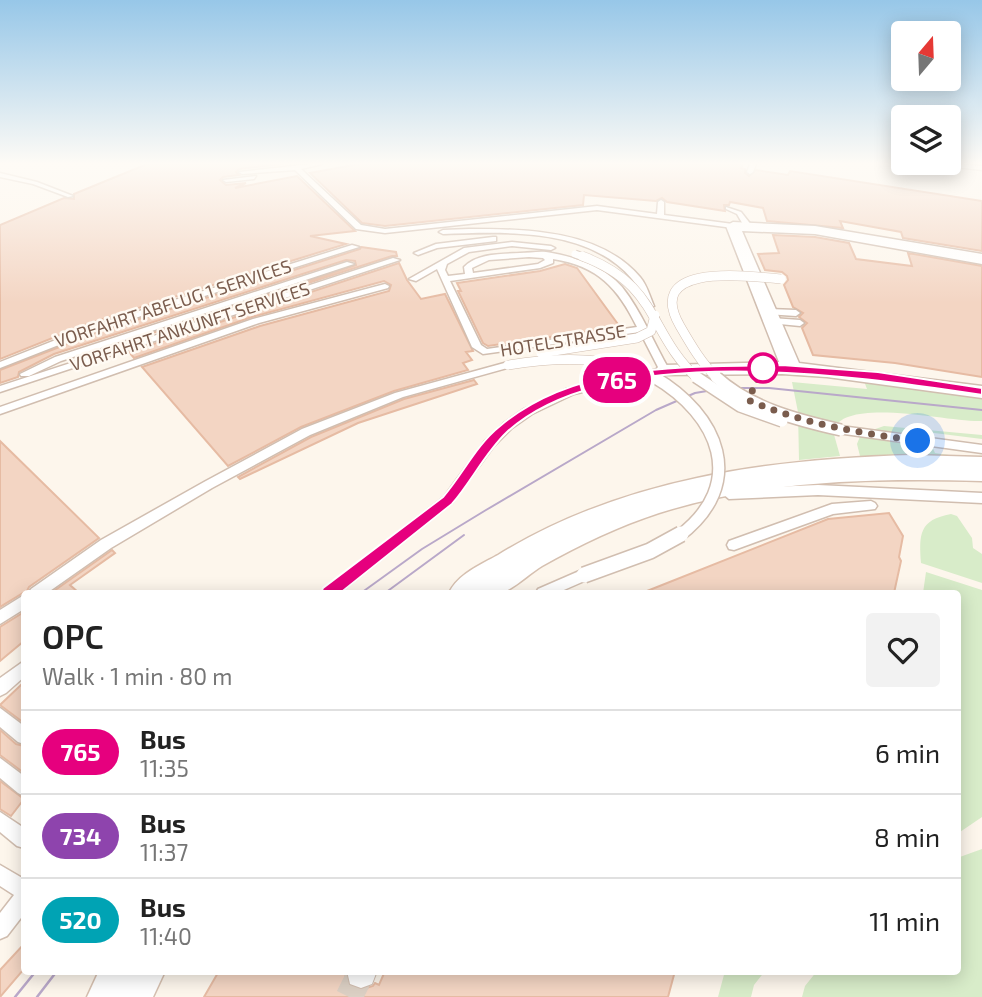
<!DOCTYPE html>
<meta charset="utf-8">
<style>
:root{--surface:#fff;--page:#f2f2f2;--text:#222;--muted:#767676;--line:#e0e0e0}
body{margin:0;font-family:"Exo 2",sans-serif;background:var(--page);color:var(--text);height:100vh;display:flex;flex-direction:column;font-size:26px;white-space:nowrap}
*{box-sizing:border-box;margin:0}
p{font-size:23px;color:var(--muted)}
.icon{flex:none;width:38px;height:38px;fill:none;stroke:currentColor;stroke-width:2;stroke-linecap:round;stroke-linejoin:round}
.map{position:relative;flex:1;overflow:hidden}
.drawer{position:absolute;left:21px;top:590px;width:940px;height:385px;display:flex;flex-direction:column;background:var(--surface);border-radius:7px;box-shadow:0 4px 18px #0003}
.drawer>*{flex:none}
.badge{padding:0 14px;border-radius:23px;font-size:24px;line-height:46px}
.needle{width:46px;rotate:19deg}
.buttons{position:absolute;left:891px;top:21px;display:grid;gap:14px}
.buttons a{display:grid;place-items:center;width:70px;height:70px;border-radius:7px;background:var(--surface);box-shadow:0 4px 18px #0003;font-size:35px}
.you{position:absolute;width:35px;height:35px;margin:-18px;border:5px solid #fff;border-radius:50%;background:#1a73e8;box-shadow:0 0 0 10px #1a73e833}
.map>.badge{position:absolute;translate:-50% -50%;box-shadow:0 0 0 4px #fff}
.round{display:grid;place-items:center;flex:none;width:74px;height:74px;border-radius:7px;background:var(--page)}
.head{display:flex;align-items:center;justify-content:space-between;height:119px;padding:0 21px}
h1{font-size:33px;font-weight:600;line-height:52px}
ul{padding:0;list-style:none}
li{display:flex;align-items:center;gap:21px;height:84px;padding:0 21px;border-top:2px solid var(--line)}
li div{flex:1}
li b{display:block;font-size:26px}
li em{font-style:normal}
li .badge{min-width:77px;font-weight:700;text-align:center}
.map>svg:first-child{display:block}
.green{fill:#d8ecc9}
.building{fill:#f3d5c3;stroke:#e6bba3;stroke-width:2}
.lines{fill:none;stroke-linecap:round;stroke-linejoin:round}
.pedestrian-tunnel{stroke:#dcd0c4;stroke-width:27;stroke-dasharray:27 13;stroke-linecap:butt}
.service-casing{stroke:#d1beb0;stroke-width:3}
.pedestrian-casing{stroke:#d1beb0;stroke-width:2}
.minor-casing{stroke:#d1beb0;stroke-width:3}
.secondary-casing{stroke:#d6c0b0;stroke-width:3}
.service{fill:#fff;fill-rule:evenodd}
.pedestrian{fill:#fff;fill-rule:evenodd}
.minor{fill:#fff;fill-rule:evenodd}
.secondary{fill:#fff;fill-rule:evenodd}
.tram-far1{stroke:#b9a8c9;stroke-width:2}
.tram{stroke:#b9a8c9;stroke-width:2.5}
.service-bridge-far3-casing{stroke:#d1beb0;stroke-width:9;stroke-linecap:butt}
.service-bridge-far2-casing{stroke:#d1beb0;stroke-width:10;stroke-linecap:butt}
.service-bridge-far1-casing{stroke:#d1beb0;stroke-width:14;stroke-linecap:butt}
.service-bridge-casing{stroke:#d1beb0;stroke-width:18;stroke-linecap:butt}
.service-bridge-far3{stroke:#fff;stroke-width:7}
.service-bridge-far2{stroke:#fff;stroke-width:9}
.service-bridge-far1{stroke:#fff;stroke-width:11}
.service-bridge{stroke:#fff;stroke-width:15}
.line{fill:#e6007e;stroke:#fff;stroke-width:2}
.walk{stroke:#7a5c4d;stroke-width:7;stroke-dasharray:0 12.6}
.stop-dot{fill:#fff;stroke:#e6007e;stroke-width:3.5}
.labels{text-anchor:middle;stroke-width:5;stroke-linejoin:round;paint-order:stroke}
.far-street-label{font-size:18px;fill:#7a5c4d;stroke:#fffaf3}
</style>
<div class="map">
<svg width="982" height="997" viewBox="0 0 982 997">
<rect width="100%" height="100%" fill="#fdf6ec"/>
<g class="green">
<path d="M864 381 982 398V421C951 423 844 395 833 431L840 456 799 460 798 412 792 382 867 389Z"/>
<path d="M884 426 982 435V439L926 432 935 453 970 458 860 456 857 444 861 434Z"/>
<path d="M951 514 957 516 972 538 973 548 982 554V583L921 563C919 534 919 520 951 514Z"/>
<path d="M926 572 982 590V817L957 834V593H923Z"/>
<path d="M982 849V997H802L805 986 817 971H957V858Z"/>
<path d="M725 971H765L754 985 751 997H718Z"/>
</g>
<g class="building">
<path d="M147 164H282L239 169 236 172 239 175 223 177 220 180 226 185 246 183 235 188 297 176 355 231 310 236 346 244 90 323 0 359V225L64 198 74 199V194Z"/>
<path d="M359 164H743L741 168 745 169V173L749 176 756 170 788 175 790 171 982 201V251L903 238 901 232 840 221 843 228 767 221 763 208 730 202 729 205H724L725 211 667 202 662 198 656 201 584 195 583 205 385 226 362 223 310 173Z"/>
<path d="M773 235 815 237 849 243 856 259 912 266 908 253 982 266V377L895 363 813 355 802 328 807 323 799 317 803 313 793 307 784 285 788 280 787 276 782 272 765 270 758 254 779 253Z"/>
<path d="M361 247 396 252 397 256H392L134 339 356 265 355 261 346 260 54 354 19 372 18 377 0 383V370L98 332 360 249Z"/>
<path d="M399 263 407 280 421 299 445 294 473 351 466 352 472 360 463 363 468 370 394 391 301 427 228 466 142 367 260 326 389 291 391 285 384 281 252 317 134 358 129 352Z"/>
<path d="M565 264 577 268 620 327 488 346 483 343 458 291H461L457 283 540 271Z"/>
<path d="M474 380 477 384 358 423 240 479 238 477 311 437 404 399Z"/>
<path d="M0 441 99 538 29 587 26 593H23L0 607Z"/>
<path d="M889 513 903 536 899 557 901 561 894 593H642L828 519Z"/>
<path d="M112 550 115 553 70 585 79 593H51Z"/>
<path d="M24 612V641L0 661V627Z"/>
<path d="M24 682V723L0 705Z"/>
<path d="M0 730 16 744 24 746V773L0 755Z"/>
<path d="M0 781 24 799 11 816 0 809Z"/>
<path d="M24 944V969L0 997V970Z"/>
<path d="M219 971H345L347 985 360 990 373 986 375 983 379 985 385 971H675L668 997H204Z"/>
</g>
<g class="lines">
<path class="pedestrian-tunnel" d="M349 997 361 973"/>
<defs>
<g id="service">
<path d="M312 164H322L301 169 361 225 385 229 597 206 657 214 658 202 661 200 664 202V215L733 224 737 226 733 228 597 210 385 233 356 229 295 170 242 174 239 172Z"/>
<path d="M750 164H756L753 172 750 174 747 172Z"/>
<path d="M945 164 982 166V170L948 166Z"/>
<path d="M0 173 37 182 73 196 68 197 33 184 0 177Z"/>
<path d="M256 176 254 179 226 182 223 180Z"/>
<path d="M726 207 741 212 752 226 751 228H745L737 214 726 209Z"/>
<path d="M469 229C527 229 600 230 640 277 647 285 650 297 654 306L647 308C642 299 639 287 632 279 588 227 505 232 443 234L439 232 443 230Z"/>
<path d="M493 237H496V241L437 248 418 255 414 253 436 244Z"/>
<path d="M512 242 551 246 555 248 551 250 512 246 469 252 447 264 445 270 448 276 465 274 464 267C478 253 501 254 520 253 528 253 539 251 546 252 572 256 604 266 622 287 642 312 654 344 670 371L668 373 649 377 648 386 626 401H618L617 399 639 383V379L574 394 532 414 512 428 493 447 452 503 339 593H322L324 589 444 497 485 441 504 423 524 409 566 389 615 377 659 369 640 332 483 354 472 347 437 269 416 281 409 279 464 248ZM529 257 543 258 545 260 538 264 473 273 472 268 489 260ZM553 259C598 266 618 288 637 327L487 349 481 345 450 281 540 268 553 263Z"/>
<path d="M352 245 359 247 97 330 0 368V362L91 326Z"/>
<path d="M393 258 400 260 0 392V386Z"/>
<path d="M347 262 354 264 61 361 29 376H21L20 374 55 357Z"/>
<path d="M385 284 389 286 388 288 259 323 0 414V407L253 319Z"/>
<path d="M769 309 796 310 800 313 796 316 766 314V310Z"/>
<path d="M772 318 800 320 804 323 800 326 769 323V319Z"/>
<path d="M508 362 513 365 511 367 403 397 310 435 212 488 111 548 47 593H29L31 589 101 540 204 482 302 429 395 393Z"/>
<path d="M841 426 982 445V453L837 433 836 430Z"/>
<path d="M818 485 982 493V503L818 495 729 499 723 494 729 489Z"/>
<path d="M871 501 875 503 877 506 875 509 833 514 734 550 729 549 727 545 729 541 832 504Z"/>
<path d="M584 569 589 571 591 575 589 579 557 593H536L538 589Z"/>
<path d="M24 595V609L0 624V610Z"/>
<path d="M24 661V677L6 693 0 696V678Z"/>
<path d="M0 708 24 726V744L18 742 0 727Z"/>
<path d="M0 758 24 776V796L18 793 0 778Z"/>
<path d="M0 812 24 828V848L17 846 0 832Z"/>
<path d="M0 865 24 879V914L7 936 0 939V913L14 895 0 886Z"/>
</g>
<path id="pedestrian" d="M347 971H377L372 984 361 988 350 984Z"/>
<path id="minor" d="M733 222 815 226 982 254V264L815 234 742 231 799 363 982 386V398L827 377 782 374 658 375 655 371 658 367 665 365 779 362 726 226Z"/>
<g id="secondary">
<path d="M912 455 982 457V481C873 478 764 480 659 513 619 526 579 545 542 566 529 574 516 587 502 593 491 597 461 594 449 593 458 574 480 565 498 555 623 478 769 459 912 455Z"/>
<path d="M99 971H165L153 997H87Z"/>
</g>
</defs>
<use href="#service" class="service-casing"/>
<use href="#pedestrian" class="pedestrian-casing"/>
<use href="#minor" class="minor-casing"/>
<use href="#secondary" class="secondary-casing"/>
<use href="#service" class="service"/>
<use href="#pedestrian" class="pedestrian"/>
<use href="#minor" class="minor"/>
<use href="#secondary" class="secondary"/>
<g class="tram-far1">
<path d="M361 593 422 549 486 510 656 410 695 393 725 388H769L982 410"/>
<path d="M385 593 464 535"/>
</g>
<g class="tram">
<path d="M15 997 36 971"/>
<path d="M37 997 57 971"/>
</g>
<defs>
<path id="service-bridge-far3" d="M575 254 586 258"/>
<g id="service-bridge-far2">
<path d="M582 256C660 285 647 332 698 379"/>
<path d="M541 353 637 338 651 331 655 315"/>
<path d="M508 365C560 357 609 355 657 379"/>
<path d="M718 379C702 364 691 345 680 326 643 262 747 276 781 279"/>
</g>
<g id="service-bridge-far1">
<path d="M654 377C719 415 748 484 679 536"/>
<path d="M696 377 740 406 782 421"/>
<path d="M716 377C750 408 797 420 841 430"/>
</g>
<path id="service-bridge" d="M584 575 650 551 681 534"/>
</defs>
<use href="#service-bridge-far3" class="service-bridge-far3-casing"/>
<use href="#service-bridge-far2" class="service-bridge-far2-casing"/>
<use href="#service-bridge-far1" class="service-bridge-far1-casing"/>
<use href="#service-bridge" class="service-bridge-casing"/>
<use href="#service-bridge-far3" class="service-bridge-far3"/>
<use href="#service-bridge-far2" class="service-bridge-far2"/>
<use href="#service-bridge-far1" class="service-bridge-far1"/>
<use href="#service-bridge" class="service-bridge"/>
</g>
<linearGradient id="sky" x2="0" y2="1"><stop stop-color="#97c7e8"/><stop offset="0.54" stop-color="#fefbf6"/><stop offset="1" stop-color="#fefbf6" stop-opacity="0"/></linearGradient>
<rect width="982" height="303" fill="url(#sky)"/>
<path class="line" d="M782 365 878 372 982 388V395C855 376 610 339 507 432 485 453 472 481 452 504L334 598H323L321 593 323 588 443 497C463 474 476 445 500 426 577 361 688 367 782 365Z"/>
<g class="lines">
<path class="walk" d="M763 368 748 400C807 425 856 432 918 441"/>
</g>
<circle class="stop-dot" cx="763" cy="368" r="14"/>
<g class="labels">
<g class="far-street-label">
<text transform="translate(173 304) rotate(-18)" y="6">VORFAHRT ABFLUG 1 SERVICES</text>
<text transform="translate(190 327) rotate(-18)" y="6">VORFAHRT ANKUNFT SERVICES</text>
<text transform="translate(563 341) rotate(-9)" y="6">HOTELSTRASSE</text>
</g>
</g>
</svg>
<div class="buttons">
<a><svg class="needle" viewBox="-14 -14 28 28"><path d="M0-13l5 13h-10z" fill="#e53935"/><path d="M0 13l5-13h-10z" fill="#767676"/></svg></a>
<a><svg class="icon" aria-label="layers" viewBox="0 0 24 24"><path d="M12 4l9 5-9 5-9-5zM3 14l9 5 9-5"/></svg></a>
</div>
<div class="you" style="left:918px;top:441px"></div>
<b class="badge" style="left:617px;top:380px;background:#e6007e;color:#fff">765</b>
<section class="drawer">
<div class="head"><div><h1>OPC</h1><p>Walk · 1 min · 80 m</p></div><a class="round"><svg class="icon" aria-label="heart" viewBox="0 0 24 24"><path d="M12 20l-8-8c-3-5 5-10 8-4 3-6 11-1 8 4z"/></svg></a></div>
<ul>
<li><span class="badge" style="background:#e6007e;color:#fff">765</span><div><b>Bus</b><p>11:35</p></div><em>6 min</em></li>
<li><span class="badge" style="background:#8e44ad;color:#fff">734</span><div><b>Bus</b><p>11:37</p></div><em>8 min</em></li>
<li><span class="badge" style="background:#00a3b4;color:#fff">520</span><div><b>Bus</b><p>11:40</p></div><em>11 min</em></li>
</ul>
</section>
</div>
